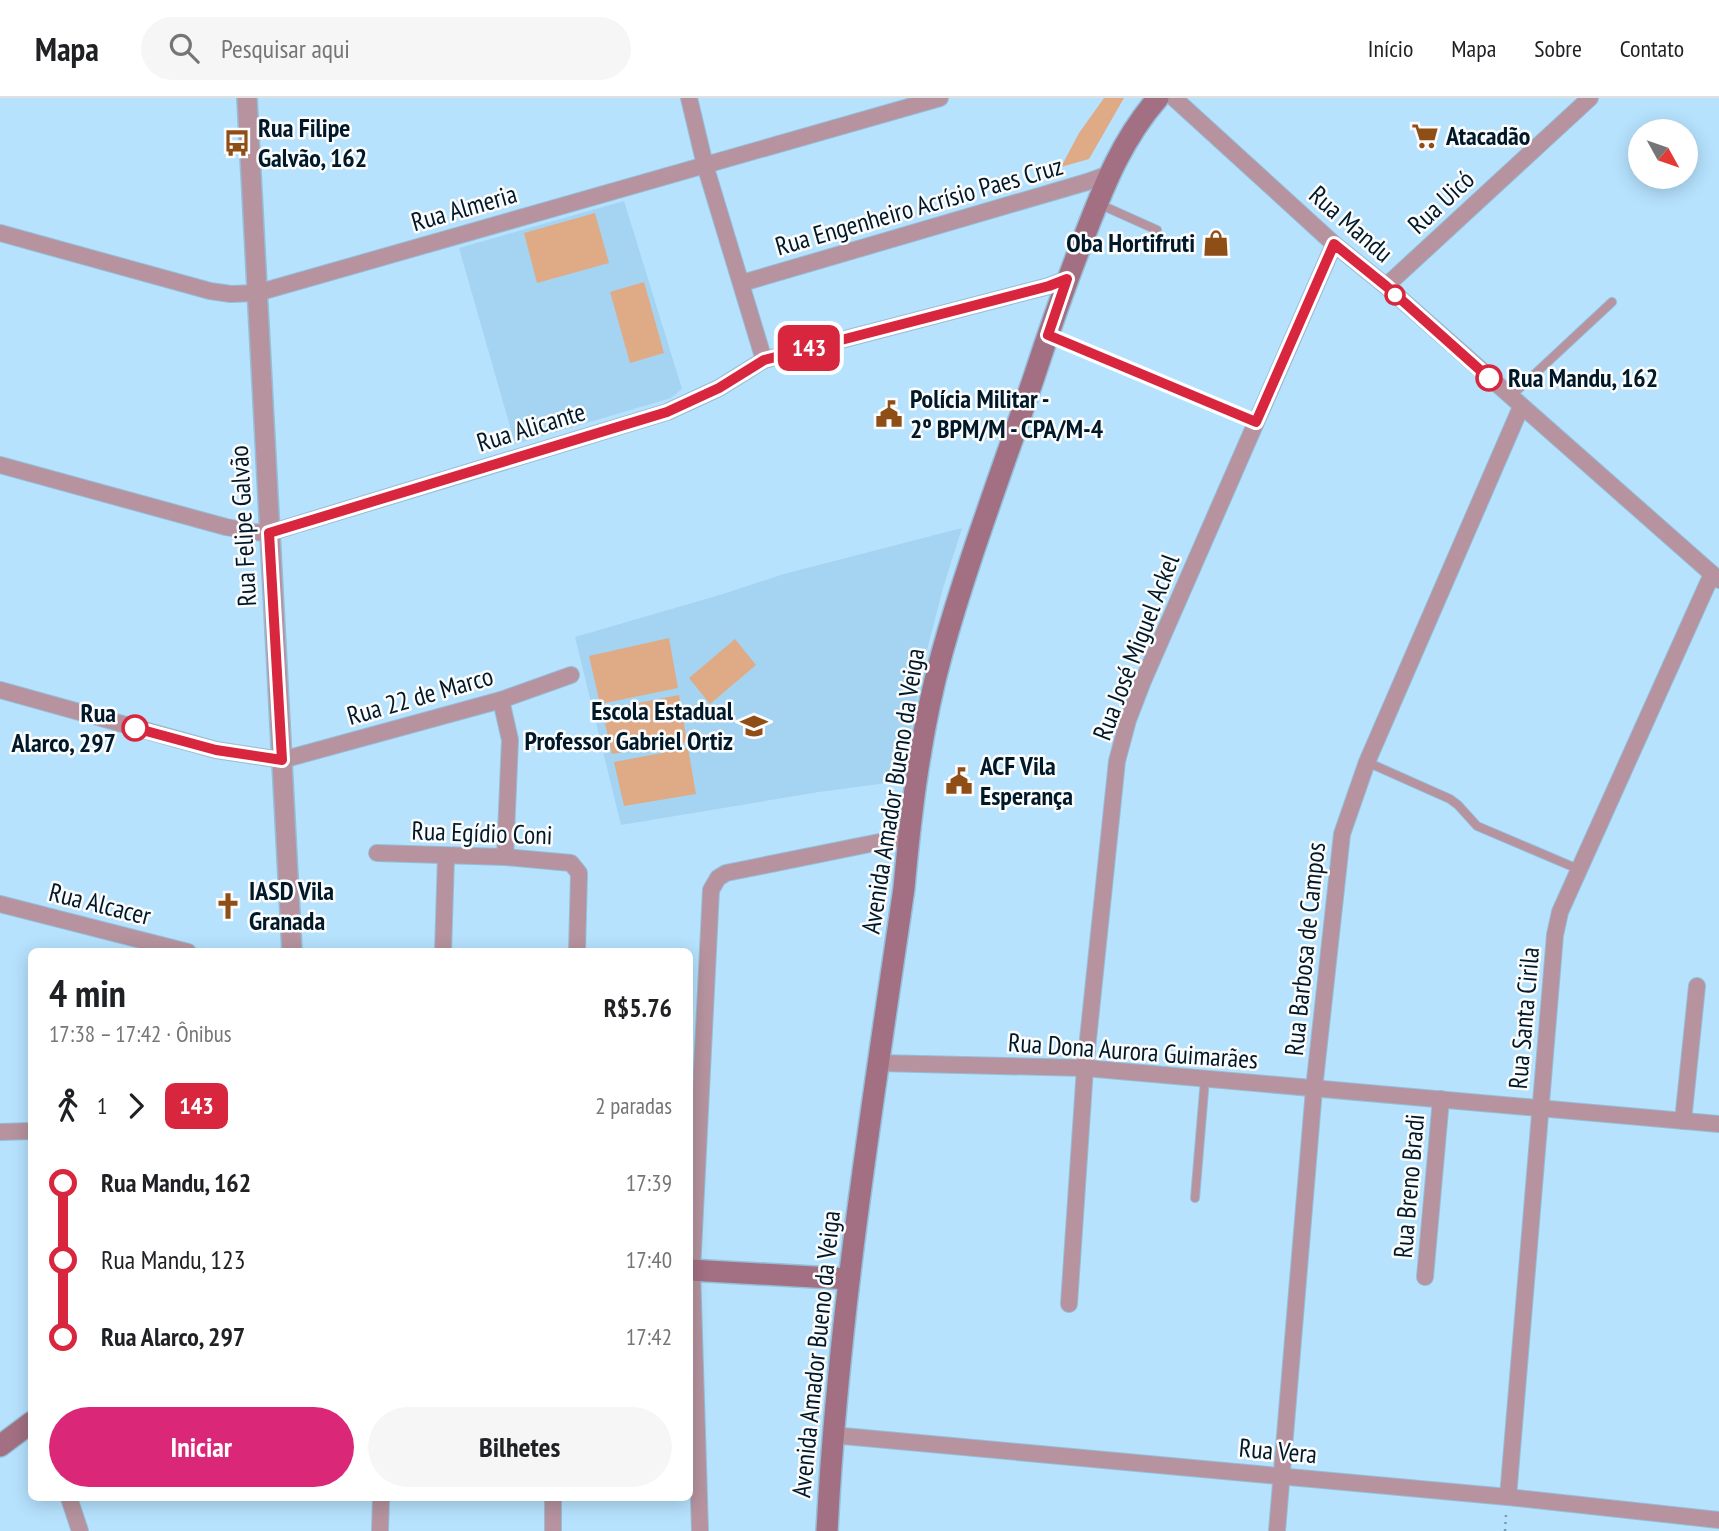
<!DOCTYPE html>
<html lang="pt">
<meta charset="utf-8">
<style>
:root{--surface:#fff;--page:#f6f6f6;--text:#202124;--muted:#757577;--line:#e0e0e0;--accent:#db2777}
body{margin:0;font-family:"PT Sans Narrow",sans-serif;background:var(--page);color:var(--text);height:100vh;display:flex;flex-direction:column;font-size:26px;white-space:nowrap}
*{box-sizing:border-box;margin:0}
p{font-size:23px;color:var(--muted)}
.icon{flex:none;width:38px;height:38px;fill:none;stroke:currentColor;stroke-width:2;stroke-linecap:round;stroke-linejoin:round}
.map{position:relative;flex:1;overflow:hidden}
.details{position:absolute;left:28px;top:850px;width:665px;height:553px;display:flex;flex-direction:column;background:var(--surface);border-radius:10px;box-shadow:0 4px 18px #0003}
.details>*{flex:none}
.badge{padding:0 14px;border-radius:10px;font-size:24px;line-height:46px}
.needle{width:46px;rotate:130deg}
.fabs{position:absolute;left:1628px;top:21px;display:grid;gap:14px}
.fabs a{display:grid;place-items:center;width:70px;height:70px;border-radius:50%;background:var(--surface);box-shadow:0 4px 18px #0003;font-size:35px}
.map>.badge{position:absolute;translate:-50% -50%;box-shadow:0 0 0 4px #fff}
.legs{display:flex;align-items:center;gap:10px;height:77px;padding:0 21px;font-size:23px}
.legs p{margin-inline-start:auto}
.overview{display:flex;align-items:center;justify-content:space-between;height:119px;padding:0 21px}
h1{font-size:38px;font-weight:700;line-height:52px}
.button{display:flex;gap:14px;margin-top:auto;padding:14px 21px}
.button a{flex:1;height:80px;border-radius:42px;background:var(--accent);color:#fff;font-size:28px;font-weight:700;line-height:80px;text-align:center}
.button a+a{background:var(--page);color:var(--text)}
ul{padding:0 21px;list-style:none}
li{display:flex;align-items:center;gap:24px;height:77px;font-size:26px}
li i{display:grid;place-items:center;width:10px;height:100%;margin:0 9px;background:currentColor}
li i::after{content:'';width:18px;height:18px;margin:-9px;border:5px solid;border-radius:50%;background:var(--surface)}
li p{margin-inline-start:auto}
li:first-child i{background:linear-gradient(#0000 50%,currentColor 0)}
li:last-child i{background:linear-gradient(currentColor 50%,#0000 0)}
header{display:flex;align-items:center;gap:42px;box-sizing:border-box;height:98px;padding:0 35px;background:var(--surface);border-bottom:2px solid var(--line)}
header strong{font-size:33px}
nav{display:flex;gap:38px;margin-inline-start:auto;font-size:24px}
.search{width:490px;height:63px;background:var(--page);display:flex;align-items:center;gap:18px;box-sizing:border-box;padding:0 24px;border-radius:38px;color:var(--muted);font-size:26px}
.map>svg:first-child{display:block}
.built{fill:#a5d3f2}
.green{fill:#dfab87}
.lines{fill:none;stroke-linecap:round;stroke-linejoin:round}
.service-casing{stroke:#95bed8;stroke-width:10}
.minor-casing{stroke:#95bed8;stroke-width:18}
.tertiary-casing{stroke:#95bed8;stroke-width:22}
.secondary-casing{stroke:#95bed8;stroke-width:24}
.path{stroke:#779cb4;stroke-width:2.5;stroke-dasharray:2 5;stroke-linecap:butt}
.service{stroke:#b6939f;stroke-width:8}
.minor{stroke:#b6939f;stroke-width:16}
.tertiary{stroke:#b6939f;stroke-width:19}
.secondary{stroke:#a27082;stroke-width:21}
.line-1-casing{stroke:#fff;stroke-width:16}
.line-1{stroke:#d7263d;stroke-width:10}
.stop-1-dot{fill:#fff;stroke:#d7263d;stroke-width:3.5}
.labels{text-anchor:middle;stroke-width:5;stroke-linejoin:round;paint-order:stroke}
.poi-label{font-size:26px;font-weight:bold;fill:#00192a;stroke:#fcfcfc;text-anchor:start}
.street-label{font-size:26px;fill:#00192a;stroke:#fcfcfc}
.stop-label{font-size:26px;font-weight:bold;fill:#00192a;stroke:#fcfcfc;text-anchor:start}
</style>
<header>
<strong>Mapa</strong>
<div class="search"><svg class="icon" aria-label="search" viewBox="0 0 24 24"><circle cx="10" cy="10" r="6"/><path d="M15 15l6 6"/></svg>Pesquisar aqui</div>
<nav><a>Início</a><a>Mapa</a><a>Sobre</a><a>Contato</a></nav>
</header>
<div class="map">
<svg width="1719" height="1433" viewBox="0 0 1719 1433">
<rect width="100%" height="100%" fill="#b6e2fe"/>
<g class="built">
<path d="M624 103 682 291 671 300 515 346 459 150Z"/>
<path d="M962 430 943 490 926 556 901 683 819 694 621 727 575 539 723 496 784 476Z"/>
</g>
<g class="green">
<path d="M1104 0H1124L1089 61 1061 69 1079 35Z"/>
<path d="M595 115 609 165 537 185 524 135Z"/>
<path d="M644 184 664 255 630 265 610 194Z"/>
<path d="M669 540 678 590 600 606 589 558Z"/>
<path d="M735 541 756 567 710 606 689 580Z"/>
<path d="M679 597 687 644 612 656 602 612Z"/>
<path d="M688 650 696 696 624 708 614 664Z"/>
</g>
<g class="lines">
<defs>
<g id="service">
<path d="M1099 106 1157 132"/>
<path d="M1049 237 1256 324"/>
<path d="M1510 299 1612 204"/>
<path d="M1367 664 1450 701 1458 707 1477 728 1578 771"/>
<path d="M1195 1100 1205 981"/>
</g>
<g id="minor">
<path d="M689 0 705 67 764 262"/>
<path d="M1174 0 1334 146 1386 188 1719 482"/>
<path d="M0 135 210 193 231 196 257 195 940 0"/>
<path d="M742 185 1087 84 1109 76"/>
<path d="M1386 188 1590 0"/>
<path d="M0 367 226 429 254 434 269 435 667 314 719 290 764 262 1049 188 1067 181"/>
<path d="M0 592 216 652 282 662 501 602 571 577"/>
<path d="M501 602 510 642 505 759"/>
<path d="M377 755 505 759 571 765 579 775 577 854"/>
<path d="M0 806 188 854"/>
<path d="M443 854 446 759"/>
<path d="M879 965 1085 970 1719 1026"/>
<path d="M1683 1023 1697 888"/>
<path d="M0 1034 32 1033"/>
<path d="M1425 1179 1441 1001"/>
<path d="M1069 1206 1085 970 1117 663 1128 622 1143 583 1334 146"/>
<path d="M832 1337 1508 1399 1719 1422"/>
<path d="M1508 1399 1555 837 1560 814 1712 476"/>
<path d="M69 1400 80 1433"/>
<path d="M380 1433 381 1400"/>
<path d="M553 1433V1400"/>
<path d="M700 1433 692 1172 711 792 718 780 726 775 909 738"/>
<path d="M1277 1433 1314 991 1342 736 1367 664 1521 309"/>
</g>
<path id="tertiary" d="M247 0 292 854"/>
<g id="secondary">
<path d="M690 1172 849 1181"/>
<path d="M0 1348 32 1324"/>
<path d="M827 1433C838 1217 873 1004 904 790 911 712 921 631 942 555 968 462 1003 370 1034 279 1050 230 1067 182 1086 134 1105 85 1123 40 1158 0"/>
</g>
</defs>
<use href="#service" class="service-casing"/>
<use href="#minor" class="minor-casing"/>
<use href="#tertiary" class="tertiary-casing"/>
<use href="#secondary" class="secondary-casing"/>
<path class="path" d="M1505 1433 1506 1416"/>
<use href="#service" class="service"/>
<use href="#minor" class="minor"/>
<use href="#tertiary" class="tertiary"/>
<use href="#secondary" class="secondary"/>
</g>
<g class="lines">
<defs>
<path id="line-1" d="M135 630 216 652 282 662 269 435 667 314 719 290 764 262 1049 188 1067 181 1048 237 1256 324 1334 146 1386 188 1489 280"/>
</defs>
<use href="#line-1" class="line-1-casing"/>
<use href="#line-1" class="line-1"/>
</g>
<defs>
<symbol id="supermarket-bare" viewBox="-9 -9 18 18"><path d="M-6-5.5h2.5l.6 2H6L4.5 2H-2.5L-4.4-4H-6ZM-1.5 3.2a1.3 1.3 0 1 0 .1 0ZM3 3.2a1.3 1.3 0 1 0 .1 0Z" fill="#8e4e16" stroke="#fcfcfc" stroke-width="2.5" paint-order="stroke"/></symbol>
<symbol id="bus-bare" viewBox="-9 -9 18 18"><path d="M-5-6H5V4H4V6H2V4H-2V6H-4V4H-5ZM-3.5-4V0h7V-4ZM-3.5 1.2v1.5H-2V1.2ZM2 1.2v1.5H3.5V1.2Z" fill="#8e4e16" stroke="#fcfcfc" stroke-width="2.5" paint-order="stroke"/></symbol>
<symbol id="shop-bare" viewBox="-9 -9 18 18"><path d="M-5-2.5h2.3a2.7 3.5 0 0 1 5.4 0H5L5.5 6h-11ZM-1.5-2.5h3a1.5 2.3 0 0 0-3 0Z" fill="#8e4e16" stroke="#fcfcfc" stroke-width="2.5" paint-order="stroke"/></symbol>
<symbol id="civic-bare" viewBox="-9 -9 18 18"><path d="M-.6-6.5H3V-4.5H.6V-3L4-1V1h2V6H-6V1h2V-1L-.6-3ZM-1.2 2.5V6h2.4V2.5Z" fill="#8e4e16" stroke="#fcfcfc" stroke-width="2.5" paint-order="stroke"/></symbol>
<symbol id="school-bare" viewBox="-9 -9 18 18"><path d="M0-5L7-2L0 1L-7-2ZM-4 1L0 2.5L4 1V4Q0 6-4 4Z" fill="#8e4e16" stroke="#fcfcfc" stroke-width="2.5" paint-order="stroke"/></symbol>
<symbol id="church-bare" viewBox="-9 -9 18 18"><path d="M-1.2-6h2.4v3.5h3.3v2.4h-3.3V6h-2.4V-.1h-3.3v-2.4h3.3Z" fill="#8e4e16" stroke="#fcfcfc" stroke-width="2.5" paint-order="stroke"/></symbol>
</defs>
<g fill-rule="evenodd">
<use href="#supermarket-bare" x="1406" y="19" width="38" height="38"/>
<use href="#bus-bare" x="218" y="26" width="38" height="38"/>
<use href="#shop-bare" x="1197" y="126" width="38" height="38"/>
<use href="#civic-bare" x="870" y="297" width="38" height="38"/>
<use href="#school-bare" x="735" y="609" width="38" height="38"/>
<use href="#civic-bare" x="940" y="664" width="38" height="38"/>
<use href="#church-bare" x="209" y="789" width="38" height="38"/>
</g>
<g class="stop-1-dot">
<circle cx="1395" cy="197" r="9"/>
<circle cx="1489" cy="280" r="12"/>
<circle cx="135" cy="630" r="12"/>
</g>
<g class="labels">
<g class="poi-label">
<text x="258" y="39">Rua Filipe<tspan x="258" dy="30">Galvão, 162</tspan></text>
<text x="1446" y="47">Atacadão</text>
<text x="1195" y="154" text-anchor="end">Oba Hortifruti</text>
<text x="910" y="310">Polícia Militar -<tspan x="910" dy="30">2º BPM/M - CPA/M-4</tspan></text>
<text x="733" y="622" text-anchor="end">Escola Estadual<tspan x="733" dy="30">Professor Gabriel Ortiz</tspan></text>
<text x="980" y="677">ACF Vila<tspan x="980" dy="30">Esperança</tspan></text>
<text x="249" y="802">IASD Vila<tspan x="249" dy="30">Granada</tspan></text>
</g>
<g class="street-label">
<text transform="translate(1441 104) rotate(-43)" y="9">Rua Uicó</text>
<text transform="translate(919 108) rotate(-16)" y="9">Rua Engenheiro Acrísio Paes Cruz</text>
<text transform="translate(464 110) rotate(-16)" y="9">Rua Almeria</text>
<text transform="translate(1351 126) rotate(41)" y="9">Rua Mandu</text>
<text transform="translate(531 329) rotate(-17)" y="9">Rua Alicante</text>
<text transform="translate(243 428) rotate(-93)" y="9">Rua Felipe Galvão</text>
<text transform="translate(1136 549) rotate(-69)" y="9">Rua José Miguel Ackel</text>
<text transform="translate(420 598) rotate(-16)" y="9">Rua 22 de Marco</text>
<text transform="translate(893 693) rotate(-81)" y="9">Avenida Amador Bueno da Veiga</text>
<text transform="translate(482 735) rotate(2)" y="9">Rua Egídio Coni</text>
<text transform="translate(100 806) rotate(14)" y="9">Rua Alcacer</text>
<text transform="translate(1305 851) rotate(-84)" y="9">Rua Barbosa de Campos</text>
<text transform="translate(1524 920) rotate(-85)" y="9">Rua Santa Cirila</text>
<text transform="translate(1133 953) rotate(4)" y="9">Rua Dona Aurora Guimarães</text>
<text transform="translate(1409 1088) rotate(-85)" y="9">Rua Breno Bradi</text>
<text transform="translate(816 1256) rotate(-84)" y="9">Avenida Amador Bueno da Veiga</text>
<text transform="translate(1278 1353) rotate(5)" y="9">Rua Vera</text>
</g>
<g class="stop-label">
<text x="1508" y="289">Rua Mandu, 162</text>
<text x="116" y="624" text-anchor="end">Rua<tspan x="116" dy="30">Alarco, 297</tspan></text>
</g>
</g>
</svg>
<div class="fabs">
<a><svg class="needle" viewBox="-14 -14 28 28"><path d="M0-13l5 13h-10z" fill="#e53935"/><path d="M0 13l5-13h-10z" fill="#757577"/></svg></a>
</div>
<b class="badge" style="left:809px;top:250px;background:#d7263d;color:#fff">143</b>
<section class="details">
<div class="overview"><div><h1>4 min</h1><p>17:38 – 17:42 · Ônibus</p></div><b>R$5.76</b></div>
<div class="legs"><svg class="icon" aria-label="walk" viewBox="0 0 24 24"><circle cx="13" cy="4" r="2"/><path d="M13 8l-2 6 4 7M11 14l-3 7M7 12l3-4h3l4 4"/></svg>1<svg class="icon" aria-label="forward" viewBox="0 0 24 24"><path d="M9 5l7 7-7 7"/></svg><b class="badge" style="background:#d7263d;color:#fff">143</b><p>2 paradas</p></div>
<ul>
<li><i style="color:#d7263d"></i><b>Rua Mandu, 162</b><p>17:39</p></li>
<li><i style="color:#d7263d"></i><span>Rua Mandu, 123</span><p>17:40</p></li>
<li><i style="color:#d7263d"></i><b>Rua Alarco, 297</b><p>17:42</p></li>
</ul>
<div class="button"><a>Iniciar</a><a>Bilhetes</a></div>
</section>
</div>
